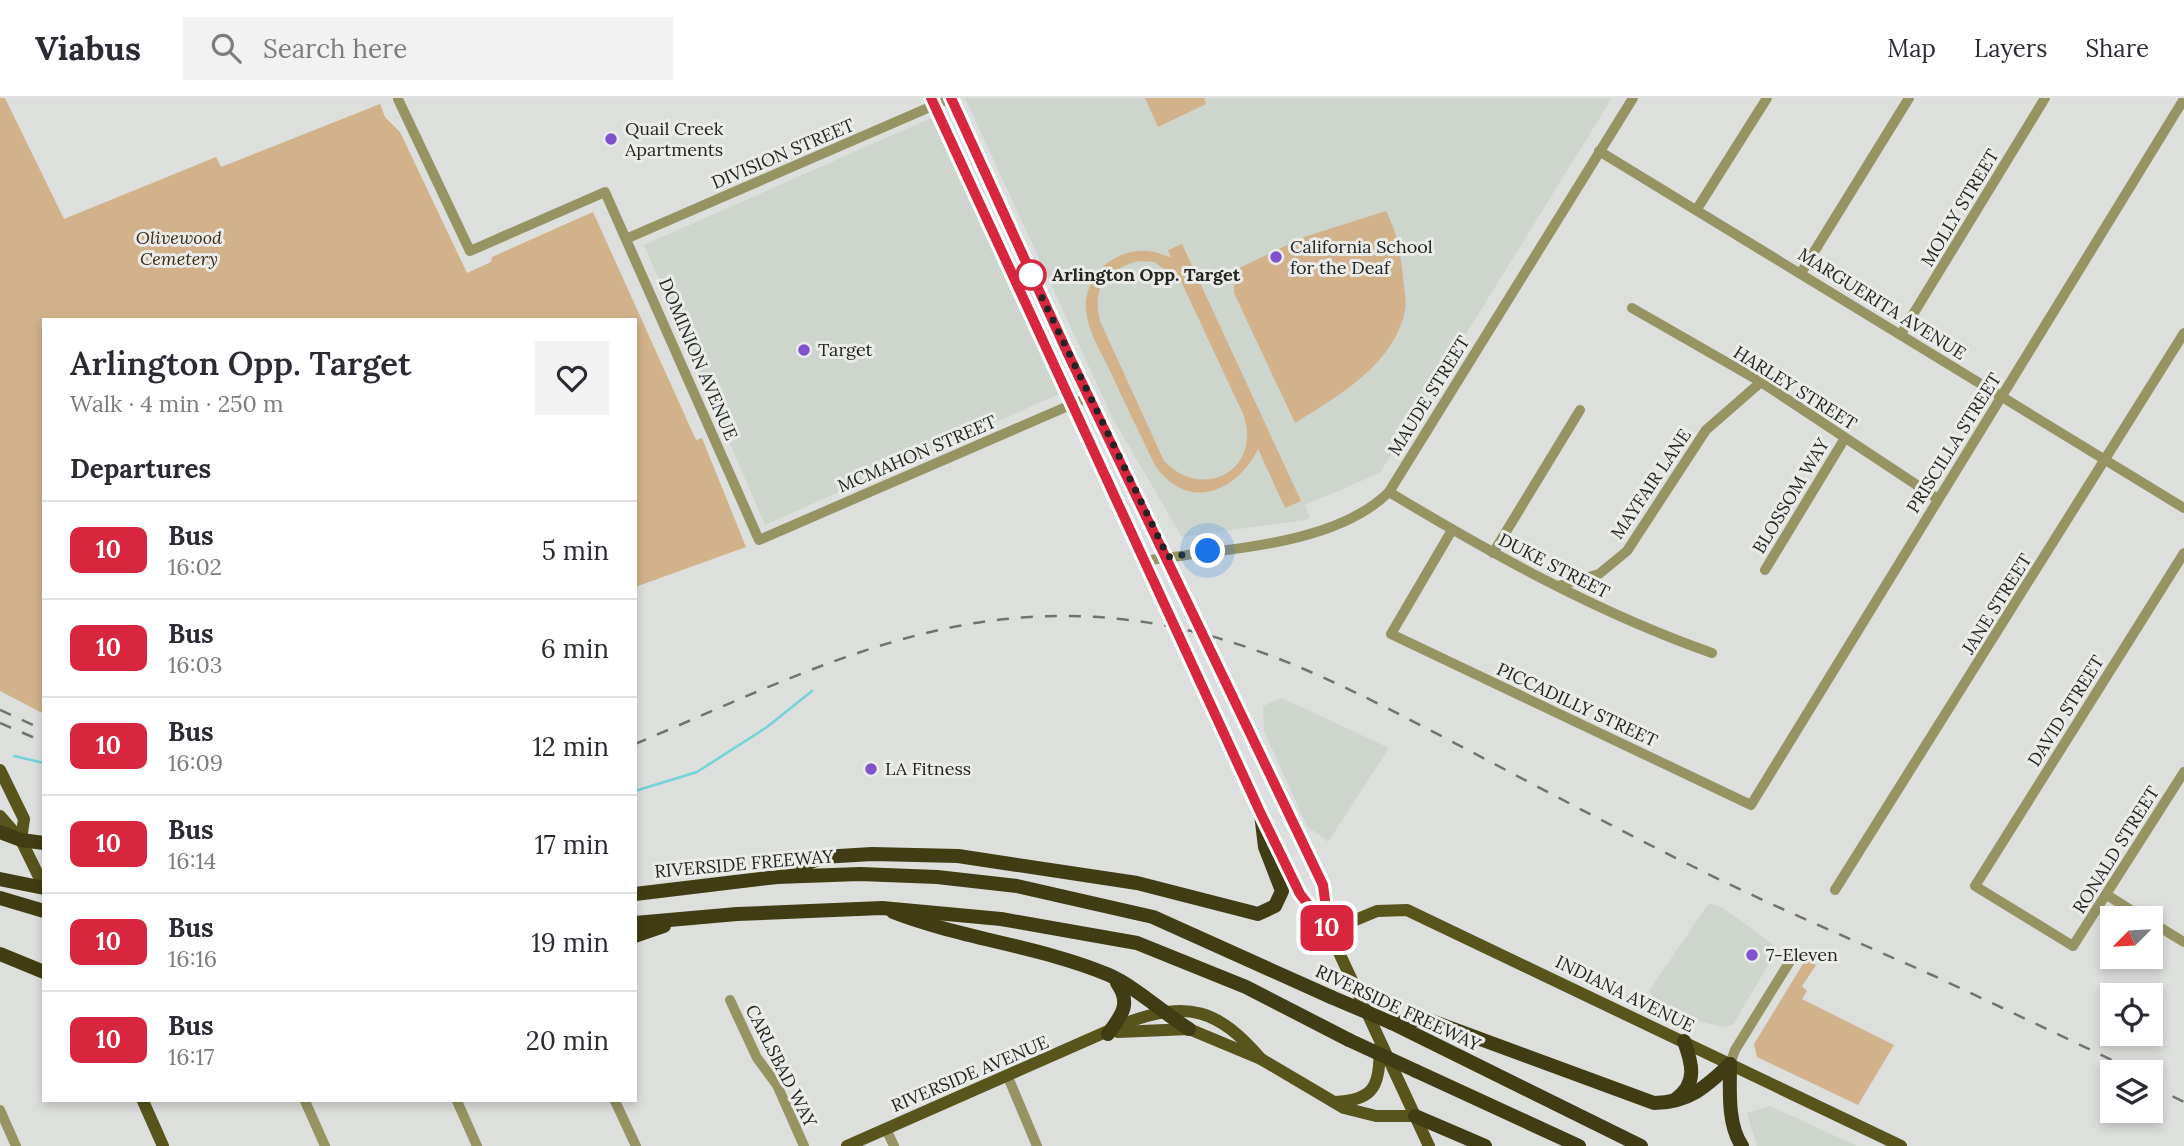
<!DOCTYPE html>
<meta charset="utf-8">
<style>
:root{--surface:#fff;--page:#f2f2f3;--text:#2b2b33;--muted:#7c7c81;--line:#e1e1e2}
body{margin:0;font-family:Lora,serif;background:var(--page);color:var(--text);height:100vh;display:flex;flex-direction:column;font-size:26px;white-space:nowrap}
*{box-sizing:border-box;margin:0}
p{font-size:23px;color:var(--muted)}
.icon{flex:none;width:38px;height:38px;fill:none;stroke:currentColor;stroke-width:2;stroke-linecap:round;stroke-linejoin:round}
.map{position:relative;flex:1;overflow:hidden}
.details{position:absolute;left:42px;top:220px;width:595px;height:784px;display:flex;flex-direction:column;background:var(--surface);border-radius:0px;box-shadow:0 4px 10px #0003}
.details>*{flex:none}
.badge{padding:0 14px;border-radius:10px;font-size:24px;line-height:46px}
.needle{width:46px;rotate:246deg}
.controls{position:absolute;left:2100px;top:808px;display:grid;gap:14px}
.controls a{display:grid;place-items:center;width:63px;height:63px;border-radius:0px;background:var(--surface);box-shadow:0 4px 10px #0003;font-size:35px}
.you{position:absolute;width:35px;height:35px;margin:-18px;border:5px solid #fff;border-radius:50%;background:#1a73e8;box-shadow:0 0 0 10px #1a73e833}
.map>.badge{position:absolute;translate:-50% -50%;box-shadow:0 0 0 4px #fff}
h2{padding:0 28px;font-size:26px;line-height:63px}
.round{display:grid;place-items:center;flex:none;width:74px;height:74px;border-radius:0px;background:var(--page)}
.summary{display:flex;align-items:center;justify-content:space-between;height:119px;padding:0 28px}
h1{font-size:33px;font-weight:600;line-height:52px}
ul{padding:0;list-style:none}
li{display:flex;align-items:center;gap:21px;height:98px;padding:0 28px;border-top:2px solid var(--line)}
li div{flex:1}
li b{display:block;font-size:26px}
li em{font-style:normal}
li .badge{min-width:77px;font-weight:700;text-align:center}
header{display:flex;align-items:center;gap:42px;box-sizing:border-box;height:98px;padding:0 35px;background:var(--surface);border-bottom:2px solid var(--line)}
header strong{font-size:33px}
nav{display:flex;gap:38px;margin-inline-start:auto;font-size:24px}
.search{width:490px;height:63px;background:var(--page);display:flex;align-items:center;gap:18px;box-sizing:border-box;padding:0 24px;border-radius:0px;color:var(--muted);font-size:26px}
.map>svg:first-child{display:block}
.built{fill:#ced5cc}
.green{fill:#d1b28b;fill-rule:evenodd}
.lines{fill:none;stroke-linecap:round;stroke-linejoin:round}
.stream{stroke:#74d2d8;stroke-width:2.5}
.minor{stroke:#969463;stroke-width:10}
.major{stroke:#57541c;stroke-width:12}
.highway{stroke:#403d14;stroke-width:14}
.rail{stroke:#717370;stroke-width:2.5;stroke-dasharray:12 12;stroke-linecap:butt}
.highway-bridge{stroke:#403d14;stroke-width:14}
.line-casing{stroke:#fff;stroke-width:16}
.line{stroke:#d7263d;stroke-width:10}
.walk{stroke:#242523;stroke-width:7;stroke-dasharray:0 12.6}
.poi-dot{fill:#7f53cc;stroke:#eaece9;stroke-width:2.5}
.stop-dot{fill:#fff;stroke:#d7263d;stroke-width:3.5}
.labels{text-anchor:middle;stroke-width:6;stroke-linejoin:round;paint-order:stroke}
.poi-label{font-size:18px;fill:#242523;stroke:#eaece9;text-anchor:start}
.street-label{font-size:18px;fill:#242523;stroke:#eaece9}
.park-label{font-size:18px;font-style:italic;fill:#3f2d13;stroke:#eaece9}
.stop-label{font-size:18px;font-weight:bold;fill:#242523;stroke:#eaece9;text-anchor:start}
</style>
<header>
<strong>Viabus</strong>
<div class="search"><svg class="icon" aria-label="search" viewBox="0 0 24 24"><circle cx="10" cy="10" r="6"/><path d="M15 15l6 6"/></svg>Search here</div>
<nav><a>Map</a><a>Layers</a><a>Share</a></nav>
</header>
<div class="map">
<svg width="2184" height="1048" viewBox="0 0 2184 1048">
<rect width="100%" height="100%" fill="#dddfdc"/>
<g class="built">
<path d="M965 0H1612L1380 375 1305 407 1310 420 1305 422 1182 439 1112 319Z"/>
<path d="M931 20 1059 296 765 427 644 147Z"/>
<path d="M1282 600 1389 650 1328 744 1307 728 1264 633 1263 608Z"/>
<path d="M1709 805 1723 810 1778 850 1733 927 1723 929 1693 922 1656 904 1649 893Z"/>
<path d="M1770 1008 1857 1048H1757L1747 1015Z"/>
</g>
<g class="green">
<path d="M0 0H5L64 121 216 59 221 69 380 6 385 19 400 34 467 175 491 164 492 159 593 114 696 342 702 340 746 449 635 489V222H44V616L0 593Z"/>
<path d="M1145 0H1204L1206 6 1158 29Z"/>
<path d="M1386 113C1397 134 1401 156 1403 180 1404 190 1407 202 1405 212 1395 266 1337 299 1295 325L1234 195 1235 172 1304 139Z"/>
<path d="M1182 146 1301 403 1285 410 1258 351C1237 394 1189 414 1156 369 1140 337 1125 305 1110 273 1101 254 1088 234 1086 213 1084 194 1094 174 1110 163 1131 150 1150 150 1171 160L1168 152ZM1138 163 1154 164 1180 181 1244 318C1261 374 1202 403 1164 363L1100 223C1092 188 1105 173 1138 163Z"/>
<path d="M1806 861 1816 867 1802 888 1807 893 1802 901 1894 947 1858 1007 1757 959 1754 946Z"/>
</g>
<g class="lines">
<g class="stream">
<path d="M14 658 44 665"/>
<path d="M635 693 697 674 767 629 812 593"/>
</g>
<g class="minor">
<path d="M398 1 470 153 605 94 759 442 1089 299"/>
<path d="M1599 53 2184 410"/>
<path d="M1697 111 1767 0"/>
<path d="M628 140 951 0"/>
<path d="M1801 175 1909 0"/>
<path d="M1632 210 1761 284 1938 401"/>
<path d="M1901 236 2045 0"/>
<path d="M1389 394C1492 456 1598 515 1712 555"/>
<path d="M1452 432 1391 536 1751 707 2184 1"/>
<path d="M1493 455 1580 312"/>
<path d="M2184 455 1975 788 2073 848 2184 674"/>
<path d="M1145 463C1220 450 1332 450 1389 394L1633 0"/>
<path d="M1765 472 1845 340"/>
<path d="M1558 488 1599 476 1627 453 1706 332 1761 284"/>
<path d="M1835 792 2184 235"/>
<path d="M2107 797 2145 821"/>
<path d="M2151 824 2184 844"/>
<path d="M730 902 757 960 777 987 804 1048"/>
<path d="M1730 966 1735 952 1792 860"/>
<path d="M1008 979 1037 1048"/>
<path d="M305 1003 325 1048"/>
<path d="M457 1003 477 1048"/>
<path d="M615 1003 636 1048"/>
<path d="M0 1012 16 1048"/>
<path d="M886 1031 894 1048"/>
</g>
<g class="major">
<path d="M932 0 1261 716 1300 796 1329 833 1429 1048"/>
<path d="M951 0 1087 295 1323 787 1329 832"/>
<path d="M0 672 24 721 21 742"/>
<path d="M0 718 21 742 44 789"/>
<path d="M1329 833 1377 813 1407 812 1901 1048"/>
<path d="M1118 934 1189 931 1261 961 1344 1010 1376 1018H1415"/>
<path d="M143 1003 163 1048"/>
<path d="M1335 1004C1377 1002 1379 986 1380 948"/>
<path d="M847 1048 1126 925C1188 902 1218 911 1261 961"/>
</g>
<g class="highway">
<path d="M0 734 21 742 44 745"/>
<path d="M785 775 822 759 872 756 958 758 1137 785 1258 816 1275 808 1282 793 1265 749 1261 716"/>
<path d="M0 781 44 790"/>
<path d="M635 796 777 779 860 776 937 779 1017 788 1153 819 1331 899"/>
<path d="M0 800 44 813"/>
<path d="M893 814C963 841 1040 848 1109 877 1136 889 1163 915 1189 931"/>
<path d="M635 825 737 816 882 810 1001 821 1137 845 1246 889 1349 942"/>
<path d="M635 838 664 828"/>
<path d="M0 856 44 874"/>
<path d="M1392 925 1426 921 1654 1005C1688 1005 1706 989 1730 966"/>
<path d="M1392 925 1641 1048"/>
<path d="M1108 936C1121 918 1132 906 1117 885"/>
<path d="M1730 966C1730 991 1727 1026 1742 1048"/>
<path d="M1416 973 1579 1048"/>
<path d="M1676 1001C1698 985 1692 965 1684 943"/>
<path d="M1415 1018 1485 1048"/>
</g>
<g class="rail">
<path d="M0 612 44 632"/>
<path d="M0 625 44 644"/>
<path d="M635 646C762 593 890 527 1030 519 1193 510 1307 568 1447 641 1529 684 1611 728 1694 769 1772 808 1853 842 1932 877 2001 909 2070 942 2139 975"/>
<path d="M2151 988 2184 1004"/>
</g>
<g class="highway-bridge">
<path d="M1331 899 1392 925"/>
<path d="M1349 942 1416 973"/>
</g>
</g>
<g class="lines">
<defs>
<path id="line" d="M931 0 1261 716 1300 796 1329 833 1323 787 1068 256 951 0"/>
</defs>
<use href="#line" class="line-casing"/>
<use href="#line" class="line"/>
<path class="walk" d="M1031 177 1168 459 1208 453"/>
</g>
<g class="poi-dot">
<circle cx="611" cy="41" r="7"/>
<circle cx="1276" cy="159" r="7"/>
<circle cx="804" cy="252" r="7"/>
<circle cx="871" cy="671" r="7"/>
<circle cx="1752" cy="857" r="7"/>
</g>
<circle class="stop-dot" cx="1031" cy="177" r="14"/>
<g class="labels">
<g class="poi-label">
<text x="625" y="37">Quail Creek<tspan x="625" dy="21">Apartments</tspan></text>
<text x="1290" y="155">California School<tspan x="1290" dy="21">for the Deaf</tspan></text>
<text x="818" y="258">Target</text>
<text x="885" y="677">LA Fitness</text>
<text x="1766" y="863">7-Eleven</text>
</g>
<g class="street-label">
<text transform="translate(783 56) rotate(-23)" y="6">DIVISION STREET</text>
<text transform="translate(1960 110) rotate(-59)" y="6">MOLLY STREET</text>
<text transform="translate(1882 206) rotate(32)" y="6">MARGUERITA AVENUE</text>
<text transform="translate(698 261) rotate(67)" y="6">DOMINION AVENUE</text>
<text transform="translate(1795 290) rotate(32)" y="6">HARLEY STREET</text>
<text transform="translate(1429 298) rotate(-58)" y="6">MAUDE STREET</text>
<text transform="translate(1954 345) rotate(-58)" y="6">PRISCILLA STREET</text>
<text transform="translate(917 356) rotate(-23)" y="6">MCMAHON STREET</text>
<text transform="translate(1651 386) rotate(-56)" y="6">MAYFAIR LANE</text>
<text transform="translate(1791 398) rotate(-59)" y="6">BLOSSOM WAY</text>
<text transform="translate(1554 468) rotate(27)" y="6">DUKE STREET</text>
<text transform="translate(1997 506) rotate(-58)" y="6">JANE STREET</text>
<text transform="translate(1577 607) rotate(25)" y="6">PICCADILLY STREET</text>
<text transform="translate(2066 613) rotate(-58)" y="6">DAVID STREET</text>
<text transform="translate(2116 752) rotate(-58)" y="6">RONALD STREET</text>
<text transform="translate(744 766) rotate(-5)" y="6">RIVERSIDE FREEWAY</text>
<text transform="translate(1625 896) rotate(26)" y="6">INDIANA AVENUE</text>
<text transform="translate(1398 910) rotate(25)" y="6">RIVERSIDE FREEWAY</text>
<text transform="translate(781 968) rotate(63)" y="6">CARLSBAD WAY</text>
<text transform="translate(970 976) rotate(-23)" y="6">RIVERSIDE AVENUE</text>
</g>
<g class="park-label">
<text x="179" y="146">Olivewood<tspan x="179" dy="21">Cemetery</tspan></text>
</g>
<g class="stop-label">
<text x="1052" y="183">Arlington Opp. Target</text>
</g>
</g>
</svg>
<div class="controls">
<a><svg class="needle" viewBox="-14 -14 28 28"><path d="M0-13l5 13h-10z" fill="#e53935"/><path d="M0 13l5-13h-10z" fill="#7c7c81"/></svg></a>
<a><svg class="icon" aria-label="locate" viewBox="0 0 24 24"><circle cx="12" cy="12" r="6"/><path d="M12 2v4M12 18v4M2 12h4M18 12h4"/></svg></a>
<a><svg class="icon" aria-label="layers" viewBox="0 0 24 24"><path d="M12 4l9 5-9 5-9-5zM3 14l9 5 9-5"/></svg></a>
</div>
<div class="you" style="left:1208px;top:453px"></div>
<b class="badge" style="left:1327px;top:830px;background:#d7263d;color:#fff">10</b>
<section class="details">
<div class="summary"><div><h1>Arlington Opp. Target</h1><p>Walk · 4 min · 250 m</p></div><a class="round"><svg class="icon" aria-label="heart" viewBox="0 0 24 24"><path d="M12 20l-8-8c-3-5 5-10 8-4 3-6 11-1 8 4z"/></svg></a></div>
<h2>Departures</h2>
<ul>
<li><span class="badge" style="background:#d7263d;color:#fff">10</span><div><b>Bus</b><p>16:02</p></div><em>5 min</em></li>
<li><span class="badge" style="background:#d7263d;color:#fff">10</span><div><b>Bus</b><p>16:03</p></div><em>6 min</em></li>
<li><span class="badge" style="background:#d7263d;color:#fff">10</span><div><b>Bus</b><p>16:09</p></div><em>12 min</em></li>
<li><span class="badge" style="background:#d7263d;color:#fff">10</span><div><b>Bus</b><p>16:14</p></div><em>17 min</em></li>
<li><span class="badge" style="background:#d7263d;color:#fff">10</span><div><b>Bus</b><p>16:16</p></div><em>19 min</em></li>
<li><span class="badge" style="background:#d7263d;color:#fff">10</span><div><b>Bus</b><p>16:17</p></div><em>20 min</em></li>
</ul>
</section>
</div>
